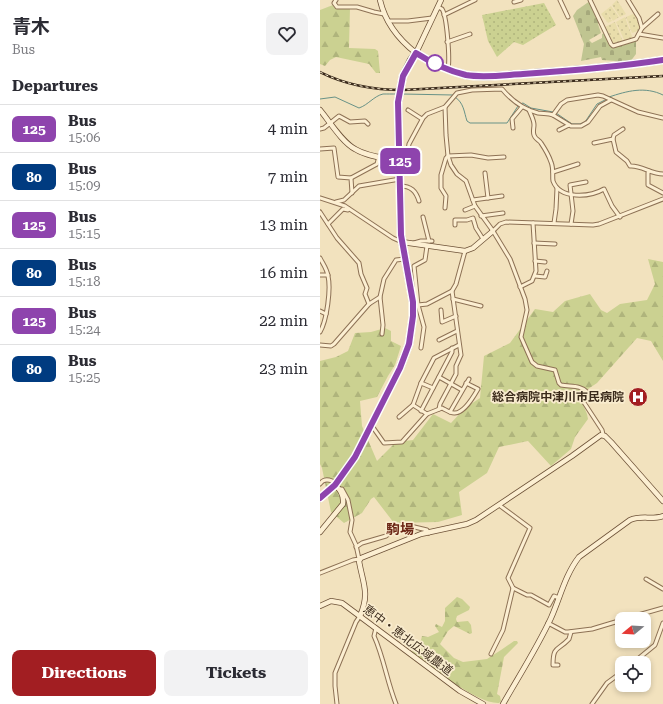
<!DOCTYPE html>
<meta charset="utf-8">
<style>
:root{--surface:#fff;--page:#f2f2f3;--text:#2b2b33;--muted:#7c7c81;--line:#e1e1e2;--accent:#a21e22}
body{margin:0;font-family:"Roboto Serif","Noto Sans JP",serif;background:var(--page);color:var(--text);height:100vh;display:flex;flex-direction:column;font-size:15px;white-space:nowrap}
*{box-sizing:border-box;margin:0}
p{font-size:13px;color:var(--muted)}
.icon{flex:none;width:22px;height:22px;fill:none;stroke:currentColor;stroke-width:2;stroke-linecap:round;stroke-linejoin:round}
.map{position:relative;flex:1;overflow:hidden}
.side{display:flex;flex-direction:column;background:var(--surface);width:320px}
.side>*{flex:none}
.badge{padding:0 8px;border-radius:6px;font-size:14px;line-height:26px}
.needle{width:26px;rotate:252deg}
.controls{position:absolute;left:295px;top:612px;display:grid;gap:8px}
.controls a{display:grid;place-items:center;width:36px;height:36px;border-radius:8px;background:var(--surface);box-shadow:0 2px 6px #0003;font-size:20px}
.map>.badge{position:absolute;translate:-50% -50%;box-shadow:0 0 0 2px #fff}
h2{padding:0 12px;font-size:15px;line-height:36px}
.round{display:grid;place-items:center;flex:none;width:42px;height:42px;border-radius:8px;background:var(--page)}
.headline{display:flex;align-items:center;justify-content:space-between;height:68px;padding:0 12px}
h1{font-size:19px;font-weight:700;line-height:30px}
.button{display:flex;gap:8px;margin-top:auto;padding:8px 12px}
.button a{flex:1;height:46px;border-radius:8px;background:var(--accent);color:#fff;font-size:16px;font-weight:700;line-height:46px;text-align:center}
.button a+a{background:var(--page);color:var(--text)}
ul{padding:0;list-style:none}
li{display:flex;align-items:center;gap:12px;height:48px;padding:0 12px;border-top:1px solid var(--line)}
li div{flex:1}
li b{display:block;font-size:15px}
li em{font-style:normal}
li .badge{min-width:44px;font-weight:700;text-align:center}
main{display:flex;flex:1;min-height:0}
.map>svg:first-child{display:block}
.farmland{fill:url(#farmland-dots)}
.grass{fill:url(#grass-dots)}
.forest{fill:url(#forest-firs)}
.cemetery{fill:url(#cemetery-stones)}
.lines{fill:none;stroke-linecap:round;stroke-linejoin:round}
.stream{stroke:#689287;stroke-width:1}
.street-casing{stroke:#8d7155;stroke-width:5}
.secondary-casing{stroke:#6e5238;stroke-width:6}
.highway-casing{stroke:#5a3f2a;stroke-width:8}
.street{stroke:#fcefd2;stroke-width:3}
.secondary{stroke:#fcefd2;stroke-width:4.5}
.highway{stroke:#ec9f45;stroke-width:5.5}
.rail-casing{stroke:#3a2a1b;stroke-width:2.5}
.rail{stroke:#f9ecce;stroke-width:1;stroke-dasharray:3;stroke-linecap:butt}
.highway-bridge-casing{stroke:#5a3f2a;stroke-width:8;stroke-linecap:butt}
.highway-bridge{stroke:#ec9f45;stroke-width:5.5}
.line-casing{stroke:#fff;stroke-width:9}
.line{stroke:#8e44ad;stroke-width:6}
.stop-dot{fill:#fff;stroke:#8e44ad;stroke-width:2}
.labels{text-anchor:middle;stroke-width:3.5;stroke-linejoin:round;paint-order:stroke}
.poi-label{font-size:12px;font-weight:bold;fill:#3a2a1b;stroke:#f9ecce;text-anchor:end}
.street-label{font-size:12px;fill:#3a2a1b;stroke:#f9ecce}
.quarter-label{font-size:14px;font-weight:bold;fill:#6c2616;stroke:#f9ecce}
</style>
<main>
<section class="side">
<div class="headline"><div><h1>青木</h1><p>Bus</p></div><a class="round"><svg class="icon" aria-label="heart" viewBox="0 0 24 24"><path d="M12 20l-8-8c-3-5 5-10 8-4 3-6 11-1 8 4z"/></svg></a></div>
<h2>Departures</h2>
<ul>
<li><span class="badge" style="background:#8e44ad;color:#fff">125</span><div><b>Bus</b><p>15:06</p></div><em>4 min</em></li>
<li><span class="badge" style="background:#003b80;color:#fff">80</span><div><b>Bus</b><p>15:09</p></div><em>7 min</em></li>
<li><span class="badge" style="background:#8e44ad;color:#fff">125</span><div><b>Bus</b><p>15:15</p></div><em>13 min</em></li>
<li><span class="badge" style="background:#003b80;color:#fff">80</span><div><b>Bus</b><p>15:18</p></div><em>16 min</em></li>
<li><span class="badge" style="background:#8e44ad;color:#fff">125</span><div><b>Bus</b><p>15:24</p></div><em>22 min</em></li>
<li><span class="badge" style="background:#003b80;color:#fff">80</span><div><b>Bus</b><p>15:25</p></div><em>23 min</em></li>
</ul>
<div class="button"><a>Directions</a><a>Tickets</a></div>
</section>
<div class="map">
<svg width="343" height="704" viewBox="0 0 343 704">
<defs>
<pattern id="farmland-dots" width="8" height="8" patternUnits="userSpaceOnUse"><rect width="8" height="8" fill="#e9ddab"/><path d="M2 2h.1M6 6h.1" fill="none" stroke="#c9be93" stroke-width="1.8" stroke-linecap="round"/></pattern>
<pattern id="grass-dots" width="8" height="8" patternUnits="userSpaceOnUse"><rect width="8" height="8" fill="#cbd191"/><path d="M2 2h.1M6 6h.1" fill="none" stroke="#afb47c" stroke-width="1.8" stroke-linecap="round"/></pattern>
<pattern id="forest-firs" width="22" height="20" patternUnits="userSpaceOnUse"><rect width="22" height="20" fill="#cbd191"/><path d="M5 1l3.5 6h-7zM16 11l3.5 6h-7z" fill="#afb47c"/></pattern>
<pattern id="cemetery-stones" width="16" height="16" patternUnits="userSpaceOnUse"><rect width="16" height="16" fill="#c0c591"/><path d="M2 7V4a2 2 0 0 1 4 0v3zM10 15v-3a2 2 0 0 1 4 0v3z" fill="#a6a97c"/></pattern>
</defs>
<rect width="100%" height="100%" fill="#f2e2be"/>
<g class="farmland">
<path d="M297 0 306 14 300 17 292 5Z"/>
<path d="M291 6 299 17 293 21 286 10Z"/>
<path d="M286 10 292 21 288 23 281 14Z"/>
<path d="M313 14 315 15 320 28 318 31 312 33 306 17Z"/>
<path d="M305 17 313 39 305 42 296 22Z"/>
<path d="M295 22 303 42 293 45 285 27Z"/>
</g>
<path class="grass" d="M224 3 236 25 203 45 194 42 177 57 168 41 162 15Z"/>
<g class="forest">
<path d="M13 5 15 8H30L29 48 55 49 58 51 60 73H56L49 64 16 57 10 60 5 66 0 64V10Z"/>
<path d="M328 259 343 262V361L331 341 317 338 277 383 259 395 267 414 268 419 255 437 251 449 231 466 208 441 179 447 167 473 139 492 142 515 118 522 74 523 54 497 51 499 42 513 24 523 11 512 2 468 0 464V361L16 357 28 351 35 333 51 332 65 328 71 331V341L81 346 75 365 68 376 57 397 40 401 42 426 57 461 76 442 93 440 113 414 131 423 145 408 160 398 164 356 190 343 215 309 233 312 245 301 270 294 281 310 287 313 300 304 327 300 335 284Z"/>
<path d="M137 597 142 599 150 607 149 610 137 616 136 619 137 622 148 621 151 625 152 633 150 634 134 626 128 631 120 644 134 658 143 662 167 659 181 650 194 641H197L198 643 184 657 177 694 180 696 181 701 179 703C157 704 110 666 92 652L94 648H99L102 636 108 637 119 632 115 626 116 624 122 627 125 621V608Z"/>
</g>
<path class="cemetery" d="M270 1 280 23 278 24 281 33 269 40 272 43 282 38V34L285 33 292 47 316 39V54L310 62 282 60 281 57 261 61 264 44 253 16 257 10Z"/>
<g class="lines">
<g class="stream">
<path d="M82 94 133 95"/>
<path d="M135 97C144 103 144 112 147 121L150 123H187L198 106"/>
<path d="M289 97C307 91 325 86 343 95"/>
<path d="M0 99 15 97 39 108C48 105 54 96 63 94 67 94 72 94 77 94"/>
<path d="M200 104 203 103 211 108 233 112"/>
<path d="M236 113 252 124H260L265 122 277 104 287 99"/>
</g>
<defs>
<g id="street">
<path d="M16 0 14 3 17 7H37L54 12 64 14"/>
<path d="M240 0 248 17"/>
<path d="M270 0 291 44 293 46 316 39 322 28 319 18 308 0"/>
<path d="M194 2 201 0"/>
<path d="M118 7 122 9C127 16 130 59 128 69"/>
<path d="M124 15 155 0"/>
<path d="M68 21H88L112 18"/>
<path d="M322 28 338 14"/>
<path d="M319 34 343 38"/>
<path d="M127 42 150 34"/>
<path d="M125 107 126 135 128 156 131 165 137 174 146 181 155 206 173 231 190 259 205 299 207 310 201 337 212 362 217 366 235 370 239 383 241 385C250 387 261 385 267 392L263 401 282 430 283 434"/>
<path d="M88 110 102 119"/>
<path d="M209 110C211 115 214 120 214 125 214 129 212 133 215 137 216 139 220 141 221 143 225 149 229 156 231 162 234 169 232 176 233 181 240 200 270 197 284 189L292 206 300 217"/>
<path d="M233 115 251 126H261L268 122 280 106 291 100"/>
<path d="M193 128 192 119 202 107"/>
<path d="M0 129 4 128 19 116 30 122 45 121 48 124"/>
<path d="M239 130 249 125"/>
<path d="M293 139 294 135 303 129"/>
<path d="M274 143 293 139 296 152 307 161 310 166C321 165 331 174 343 174"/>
<path d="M0 149 14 148 18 177 31 178 32 193"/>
<path d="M80 161 87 155 89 144 103 118 107 114 125 107 137 93 152 90 182 89C192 101 203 109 218 113 223 114 228 113 233 115L241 104 247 100 278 95 283 96 318 112 343 118"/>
<path d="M329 171 328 173V185L343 193"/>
<path d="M233 172 258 164"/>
<path d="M165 173 168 198"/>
<path d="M31 178 57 164 59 156"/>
<path d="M80 186C91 186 96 191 99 201"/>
<path d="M0 198 25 206 73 238 82 242"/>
<path d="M153 200 182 196"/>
<path d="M16 202 24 200 39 186 80 179"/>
<path d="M125 208 126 196 121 188V175L126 158 128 156 151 155 168 158 184 157"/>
<path d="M145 210 155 206"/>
<path d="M0 212 17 238 39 263 41 274 47 288 45 294 49 304"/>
<path d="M161 216 183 213"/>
<path d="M103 217 109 241"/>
<path d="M234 223 236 209 237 188"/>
<path d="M8 224 23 209 28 210 29 209"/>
<path d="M251 224 253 211 250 185 266 182"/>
<path d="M135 225V220H147L153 218 156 228 163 239"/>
<path d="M173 231 180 224 186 222 273 225 279 224 343 199"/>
<path d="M94 243 101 241H112"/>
<path d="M214 243 235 244"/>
<path d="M0 258C3 264 7 269 8 276 11 289 7 320 0 332"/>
<path d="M215 261 225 262"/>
<path d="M0 275H8"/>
<path d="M215 276 225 277 227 271"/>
<path d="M200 287 212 281 216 271 213 223"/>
<path d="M60 297 63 325 62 334"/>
<path d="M133 299 161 306"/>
<path d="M98 305 107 304 132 291 136 284 145 251"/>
<path d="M121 310 122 322 136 316"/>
<path d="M0 311 6 314"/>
<path d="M119 340 137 331"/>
<path d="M0 345 11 346 14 344 49 304 60 297 64 279 76 260 85 259"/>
<path d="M101 348 104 327 98 305 94 266 105 260 107 246"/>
<path d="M119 377 142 390"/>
<path d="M101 383 113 388"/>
<path d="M119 409 120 404 136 374V366L141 355 132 291"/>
<path d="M101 411 132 352V348"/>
<path d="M130 412 149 379"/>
<path d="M107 414 93 405 101 383 114 358 139 345"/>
<path d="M79 417 93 405"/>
<path d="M52 426 64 443 82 442 107 414 122 408C126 410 130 413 134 413 144 414 154 396 158 389L146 383"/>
<path d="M0 484C3 479 7 479 12 481L15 485"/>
<path d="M36 547 42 543 66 536 82 524 107 530 109 533"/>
<path d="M0 573 33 560 39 559 36 545 30 532 32 520 28 500 22 489H19"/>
<path d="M326 579 343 589"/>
<path d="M193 588 207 595H211L229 605 234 596 239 598"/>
<path d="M304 619 343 608"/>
<path d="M228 623 245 632H248L272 629 302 620"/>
<path d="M56 628 54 636C64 658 67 682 76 704"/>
<path d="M171 654 183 630 193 588 188 578 210 528 179 505"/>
<path d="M313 663 335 645 343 623"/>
<path d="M238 665H233C233 645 238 651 249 639L251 632"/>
<path d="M17 704 15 686V673L36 622 40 616"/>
<path d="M272 704 287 683 302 672"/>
</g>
<g id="secondary">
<path d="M60 0C65 22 78 39 96 53L121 0"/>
<path d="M0 110C10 122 22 142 35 149 48 157 66 158 80 161"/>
<path d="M82 242 145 251 153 248 173 231"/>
<path d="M0 532 23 504C24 496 21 490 15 485"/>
<path d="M0 606 11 601 22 603 140 691 163 704"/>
<path d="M40 616C50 593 43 584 39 561L41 558 101 534 147 524 156 520 252 456 281 435 285 436 291 442 343 501"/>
<path d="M183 704C199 676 217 648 231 618 240 598 245 575 259 557L310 520C321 515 332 520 343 516"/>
</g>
<g id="highway">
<path d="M91 60 96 53C110 62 129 71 146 75 163 78 183 75 200 74 248 71 295 67 343 60"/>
<path d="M0 498 15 485 35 457 80 368 89 344 93 316V302L81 235 78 102"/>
</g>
</defs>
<use href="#street" class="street-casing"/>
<use href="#secondary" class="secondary-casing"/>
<use href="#highway" class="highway-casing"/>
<use href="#street" class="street"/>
<use href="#secondary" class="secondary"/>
<use href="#highway" class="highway"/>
<defs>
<path id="rail" d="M0 72C26 85 54 90 83 90L343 76"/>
</defs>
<use href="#rail" class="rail-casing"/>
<use href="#rail" class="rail"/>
<defs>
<path id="highway-bridge" d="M78 102 83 76 91 60"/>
</defs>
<use href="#highway-bridge" class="highway-bridge-casing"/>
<use href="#highway-bridge" class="highway-bridge"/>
</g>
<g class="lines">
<defs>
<path id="line" d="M0 498 15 485 35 457 80 368 89 344 93 316V302L81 235 78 102 83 76 96 53C110 62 129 71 146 75 164 78 185 75 203 74 250 71 297 67 343 60"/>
</defs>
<use href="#line" class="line-casing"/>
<use href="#line" class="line"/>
</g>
<defs>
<symbol id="hospital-disc" viewBox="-11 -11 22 22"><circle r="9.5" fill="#a21e22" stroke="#f9ecce"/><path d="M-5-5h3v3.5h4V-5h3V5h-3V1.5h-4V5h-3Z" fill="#fff"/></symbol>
</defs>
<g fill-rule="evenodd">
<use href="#hospital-disc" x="307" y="386" width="22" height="22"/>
</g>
<circle class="stop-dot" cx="115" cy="63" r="8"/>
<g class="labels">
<g class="poi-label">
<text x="304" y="401">総合病院中津川市民病院</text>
</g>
<g class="street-label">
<text transform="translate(88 640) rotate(37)" y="4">恵中・恵北広域農道</text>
</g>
<g class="quarter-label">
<text x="80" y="534">駒場</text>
</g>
</g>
</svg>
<div class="controls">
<a><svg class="needle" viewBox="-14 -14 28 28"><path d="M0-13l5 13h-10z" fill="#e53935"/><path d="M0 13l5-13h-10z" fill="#7c7c81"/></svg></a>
<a><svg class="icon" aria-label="locate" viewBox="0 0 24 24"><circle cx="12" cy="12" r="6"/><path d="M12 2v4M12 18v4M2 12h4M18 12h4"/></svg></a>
</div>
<b class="badge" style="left:80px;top:161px;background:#8e44ad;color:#fff">125</b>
</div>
</main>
